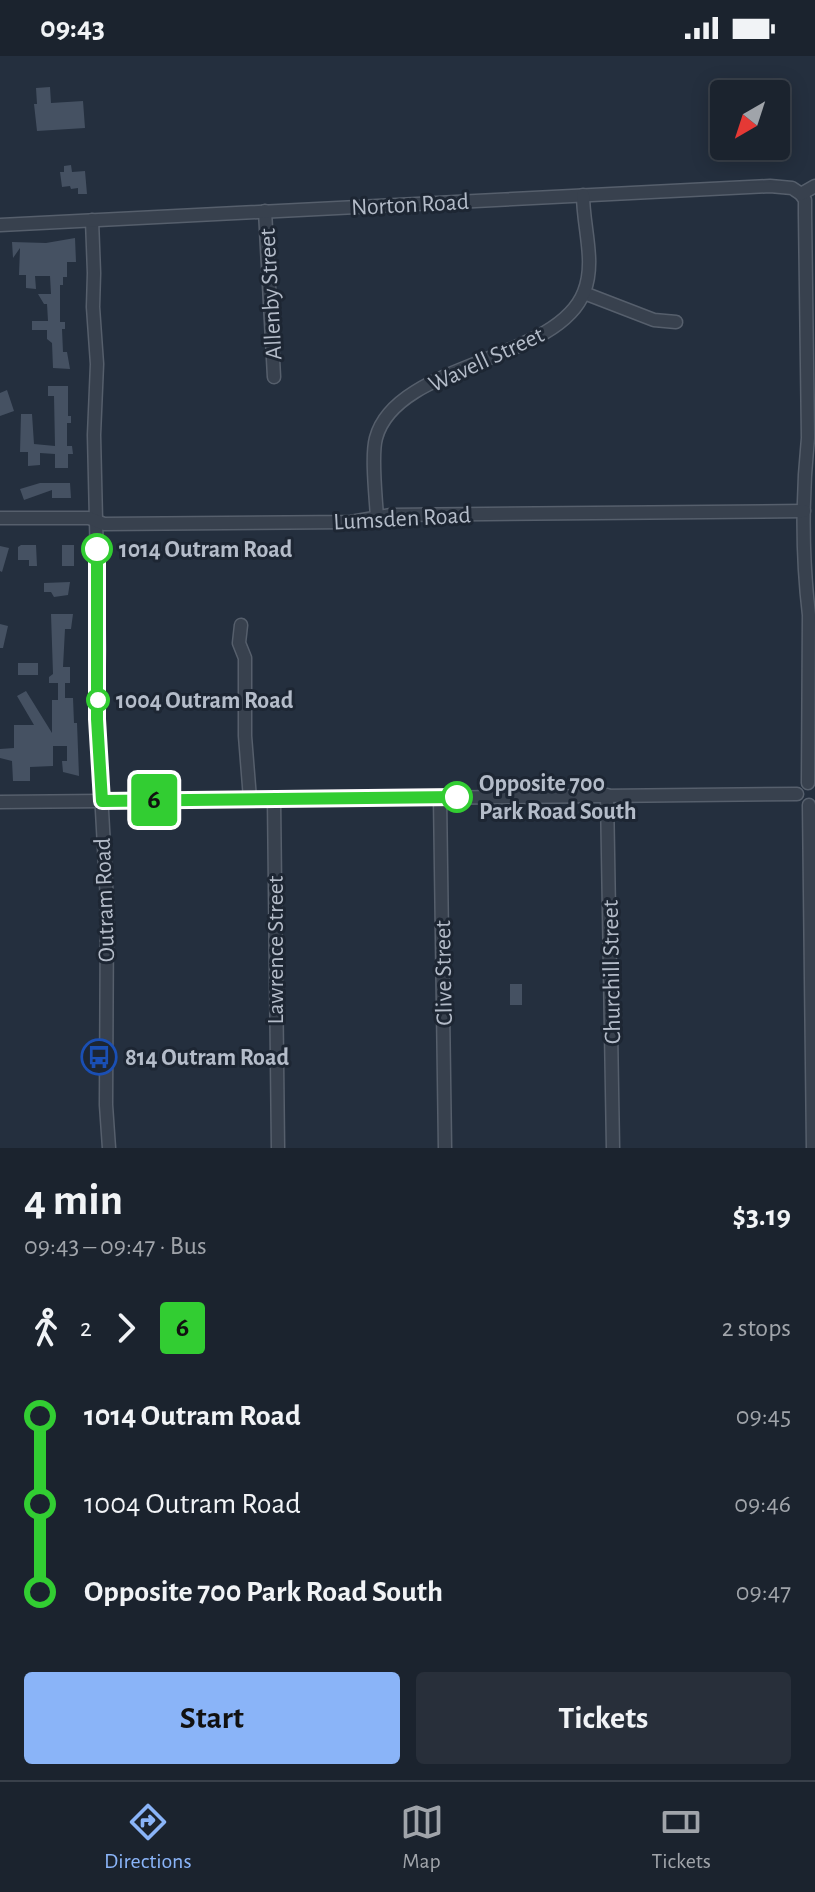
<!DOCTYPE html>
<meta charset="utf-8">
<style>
:root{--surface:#1b232e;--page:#282f3a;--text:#f1f3f6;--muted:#a0a4aa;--line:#39404a;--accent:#8ab4f8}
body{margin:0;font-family:"Alegreya Sans",sans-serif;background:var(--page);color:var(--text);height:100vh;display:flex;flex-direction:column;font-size:30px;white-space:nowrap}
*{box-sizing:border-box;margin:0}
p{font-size:26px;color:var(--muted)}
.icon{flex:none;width:44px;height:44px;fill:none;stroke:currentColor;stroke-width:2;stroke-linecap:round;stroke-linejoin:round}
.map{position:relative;height:1092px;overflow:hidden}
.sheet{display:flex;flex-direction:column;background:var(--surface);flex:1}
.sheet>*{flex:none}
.badge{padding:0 16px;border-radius:6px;font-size:28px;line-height:52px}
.needle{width:52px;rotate:219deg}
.fabs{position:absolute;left:710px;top:24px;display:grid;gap:16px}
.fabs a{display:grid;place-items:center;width:80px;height:80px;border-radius:8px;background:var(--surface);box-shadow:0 4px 20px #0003,0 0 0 2px var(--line);font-size:40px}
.map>.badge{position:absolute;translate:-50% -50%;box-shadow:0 0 0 4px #fff}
.legs{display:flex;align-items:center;gap:12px;height:88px;padding:0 24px;font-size:26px}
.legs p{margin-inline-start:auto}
.head{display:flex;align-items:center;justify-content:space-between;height:136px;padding:0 24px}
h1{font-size:44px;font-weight:700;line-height:60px}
.cta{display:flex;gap:16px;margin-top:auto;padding:16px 24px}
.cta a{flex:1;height:92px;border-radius:8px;background:var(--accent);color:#111;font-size:32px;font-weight:700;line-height:92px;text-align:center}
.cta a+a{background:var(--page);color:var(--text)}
ul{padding:0 24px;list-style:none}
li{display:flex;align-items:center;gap:28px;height:88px;font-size:30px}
li i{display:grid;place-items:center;width:12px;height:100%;margin:0 10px;background:currentColor}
li i::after{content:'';width:20px;height:20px;margin:-10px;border:6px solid;border-radius:50%;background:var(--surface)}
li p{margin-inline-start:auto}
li:first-child i{background:linear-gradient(#0000 50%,currentColor 0)}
li:last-child i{background:linear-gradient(currentColor 50%,#0000 0)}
.status{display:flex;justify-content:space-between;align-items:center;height:56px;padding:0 40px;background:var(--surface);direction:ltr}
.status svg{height:22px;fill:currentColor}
.menu{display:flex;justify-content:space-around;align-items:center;height:112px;border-top:2px solid var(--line);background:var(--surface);font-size:22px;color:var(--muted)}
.menu a{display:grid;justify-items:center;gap:4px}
.menu .current{color:var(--accent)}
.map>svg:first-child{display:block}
.building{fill:#455162}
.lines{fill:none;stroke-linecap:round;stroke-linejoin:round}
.minor-casing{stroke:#565f6c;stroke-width:15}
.minor{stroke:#38414e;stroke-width:12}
.line-1-casing{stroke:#fff;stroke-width:18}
.line-1{stroke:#32cd32;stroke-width:12}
.stop-1-dot{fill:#fff;stroke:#32cd32;stroke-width:4}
.labels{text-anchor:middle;stroke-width:6;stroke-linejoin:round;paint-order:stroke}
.street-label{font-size:24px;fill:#b4bcc9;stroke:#1d2633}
.stop-label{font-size:24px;font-weight:bold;fill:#b4bcc9;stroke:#1d2633;text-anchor:start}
.poi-label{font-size:24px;font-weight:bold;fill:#b4bcc9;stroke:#1d2633;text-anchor:start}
</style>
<div class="status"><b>09:43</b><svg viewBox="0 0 49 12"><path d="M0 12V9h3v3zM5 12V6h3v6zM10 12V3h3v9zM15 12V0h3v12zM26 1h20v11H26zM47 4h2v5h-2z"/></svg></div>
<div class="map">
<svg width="815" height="1092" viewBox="0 0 815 1092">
<rect width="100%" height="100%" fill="#242f3e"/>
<g class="building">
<path d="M50 31 51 47 83 45 85 72 37 75 34 48H37L36 32Z"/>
<path d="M71 109 72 116 85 115 87 138H78V132L71 133 70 130 62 131 60 116H64V110Z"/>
<path d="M75 182 76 206H67V221H63V229H60V266H65V273H62L63 296H67L70 313 53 312 52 287 47 283V274H32V265H48L47 248H44L38 238H51L50 220H35L36 233 26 232V219H19L20 192 13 202 12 186 46 187Z"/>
<path d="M48 330H68V360H71V367H67V390H72L73 398H68V412H55V398L40 397V409L28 410V396H20L21 358H32L34 388 55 390 54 340H48Z"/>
<path d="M7 334 14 355 0 360V337Z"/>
<path d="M40 427H70L71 442H52V434L24 444 20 433Z"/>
<path d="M21 489H36L37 510H29V504H18V491Z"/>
<rect x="62" y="489" width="12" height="21"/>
<path d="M0 490 9 492 2 516 0 515Z"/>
<path d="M70 526 68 539 54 541 51 536H44V527Z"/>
<path d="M51 558H73L71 573H65L63 611H70V627H65V642H73L74 667H77L79 720 63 716 62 705H67V690H53V710L30 711V725H13L12 705 0 702V693L14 692V669H34L17 640 26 635 52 677V644H58V627H49V621L53 618Z"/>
<path d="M0 568 8 570 3 592H0Z"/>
<rect x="18" y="607" width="20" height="12"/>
<rect x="510" y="928" width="12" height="21"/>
</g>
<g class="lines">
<defs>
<g id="minor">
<path d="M801 138 805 144V158L808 382C802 440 802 500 809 559L808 727"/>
<path d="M265 155 274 321"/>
<path d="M92 164 94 217 93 251 97 308 94 379 99 593 97 663 107 846 106 1049 109 1092"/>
<path d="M0 169 770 130 792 132 801 138 815 130"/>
<path d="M584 237 654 264 676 266"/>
<path d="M0 462H89L104 468 351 466 391 459 804 455"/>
<path d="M377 462C376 442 371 400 376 382 396 306 557 306 584 236 596 206 583 171 583 139"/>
<path d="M241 569 239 587 245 602V680L250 743"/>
<path d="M607 739 613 1092"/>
<path d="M440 741 445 1092"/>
<path d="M274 743 278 1092"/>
<path d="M0 746 797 738"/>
<path d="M809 749 813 1092"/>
</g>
</defs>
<use href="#minor" class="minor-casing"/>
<use href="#minor" class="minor"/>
</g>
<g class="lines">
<defs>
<path id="line-1" d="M97 493V663L102 745 457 741"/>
</defs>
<use href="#line-1" class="line-1-casing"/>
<use href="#line-1" class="line-1"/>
</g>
<defs>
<symbol id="bus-ring" viewBox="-11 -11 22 22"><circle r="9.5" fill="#1d2633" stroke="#1a4fb4" stroke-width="1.5"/><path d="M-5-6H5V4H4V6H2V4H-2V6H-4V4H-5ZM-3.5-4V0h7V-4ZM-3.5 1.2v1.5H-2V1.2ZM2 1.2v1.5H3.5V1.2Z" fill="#1a4fb4"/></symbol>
</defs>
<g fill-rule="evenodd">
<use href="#bus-ring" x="79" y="981" width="40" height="40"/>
</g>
<g class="stop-1-dot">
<circle cx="97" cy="493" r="14"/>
<circle cx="98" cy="644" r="10"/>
<circle cx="457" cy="741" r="14"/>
</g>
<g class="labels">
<g class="street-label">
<text transform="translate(410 148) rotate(-3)" y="8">Norton Road</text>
<text transform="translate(270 238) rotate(-93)" y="8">Allenby Street</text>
<text transform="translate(486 303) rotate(-25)" y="8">Wavell Street</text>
<text transform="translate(402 462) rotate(-3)" y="8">Lumsden Road</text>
<text transform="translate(104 844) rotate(-92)" y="8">Outram Road</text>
<text transform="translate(275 894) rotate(-90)" y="8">Lawrence Street</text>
<text transform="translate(611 916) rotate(-91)" y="8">Churchill Street</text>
<text transform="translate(443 917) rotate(-91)" y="8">Clive Street</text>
</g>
<g class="stop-label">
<text x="119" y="501">1014 Outram Road</text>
<text x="116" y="652">1004 Outram Road</text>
<text x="479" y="735">Opposite 700<tspan x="479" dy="28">Park Road South</tspan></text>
</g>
<g class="poi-label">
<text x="125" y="1009">814 Outram Road</text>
</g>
</g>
</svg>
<div class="fabs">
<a><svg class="needle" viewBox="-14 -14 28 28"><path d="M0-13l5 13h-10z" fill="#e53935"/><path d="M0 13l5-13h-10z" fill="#a0a4aa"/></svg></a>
</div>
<b class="badge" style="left:154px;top:744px;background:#32cd32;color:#111">6</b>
</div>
<section class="sheet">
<div class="head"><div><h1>4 min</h1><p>09:43 – 09:47 · Bus</p></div><b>$3.19</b></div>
<div class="legs"><svg class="icon" aria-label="walk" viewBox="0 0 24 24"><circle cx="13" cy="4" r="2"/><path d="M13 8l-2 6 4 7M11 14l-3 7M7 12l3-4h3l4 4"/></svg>2<svg class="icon" aria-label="forward" viewBox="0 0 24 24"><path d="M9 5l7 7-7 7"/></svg><b class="badge" style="background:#32cd32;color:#111">6</b><p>2 stops</p></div>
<ul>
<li><i style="color:#32cd32"></i><b>1014 Outram Road</b><p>09:45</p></li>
<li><i style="color:#32cd32"></i><span>1004 Outram Road</span><p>09:46</p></li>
<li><i style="color:#32cd32"></i><b>Opposite 700 Park Road South</b><p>09:47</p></li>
</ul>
<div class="cta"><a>Start</a><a>Tickets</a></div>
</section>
<nav class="menu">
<a class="current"><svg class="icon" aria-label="directions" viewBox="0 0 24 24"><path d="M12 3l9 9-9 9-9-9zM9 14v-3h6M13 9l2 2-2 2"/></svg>Directions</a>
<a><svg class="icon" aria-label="map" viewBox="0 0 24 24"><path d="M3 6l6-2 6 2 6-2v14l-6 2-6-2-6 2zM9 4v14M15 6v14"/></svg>Map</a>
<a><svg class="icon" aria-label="tickets" viewBox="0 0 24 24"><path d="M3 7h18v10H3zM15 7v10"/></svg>Tickets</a>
</nav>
